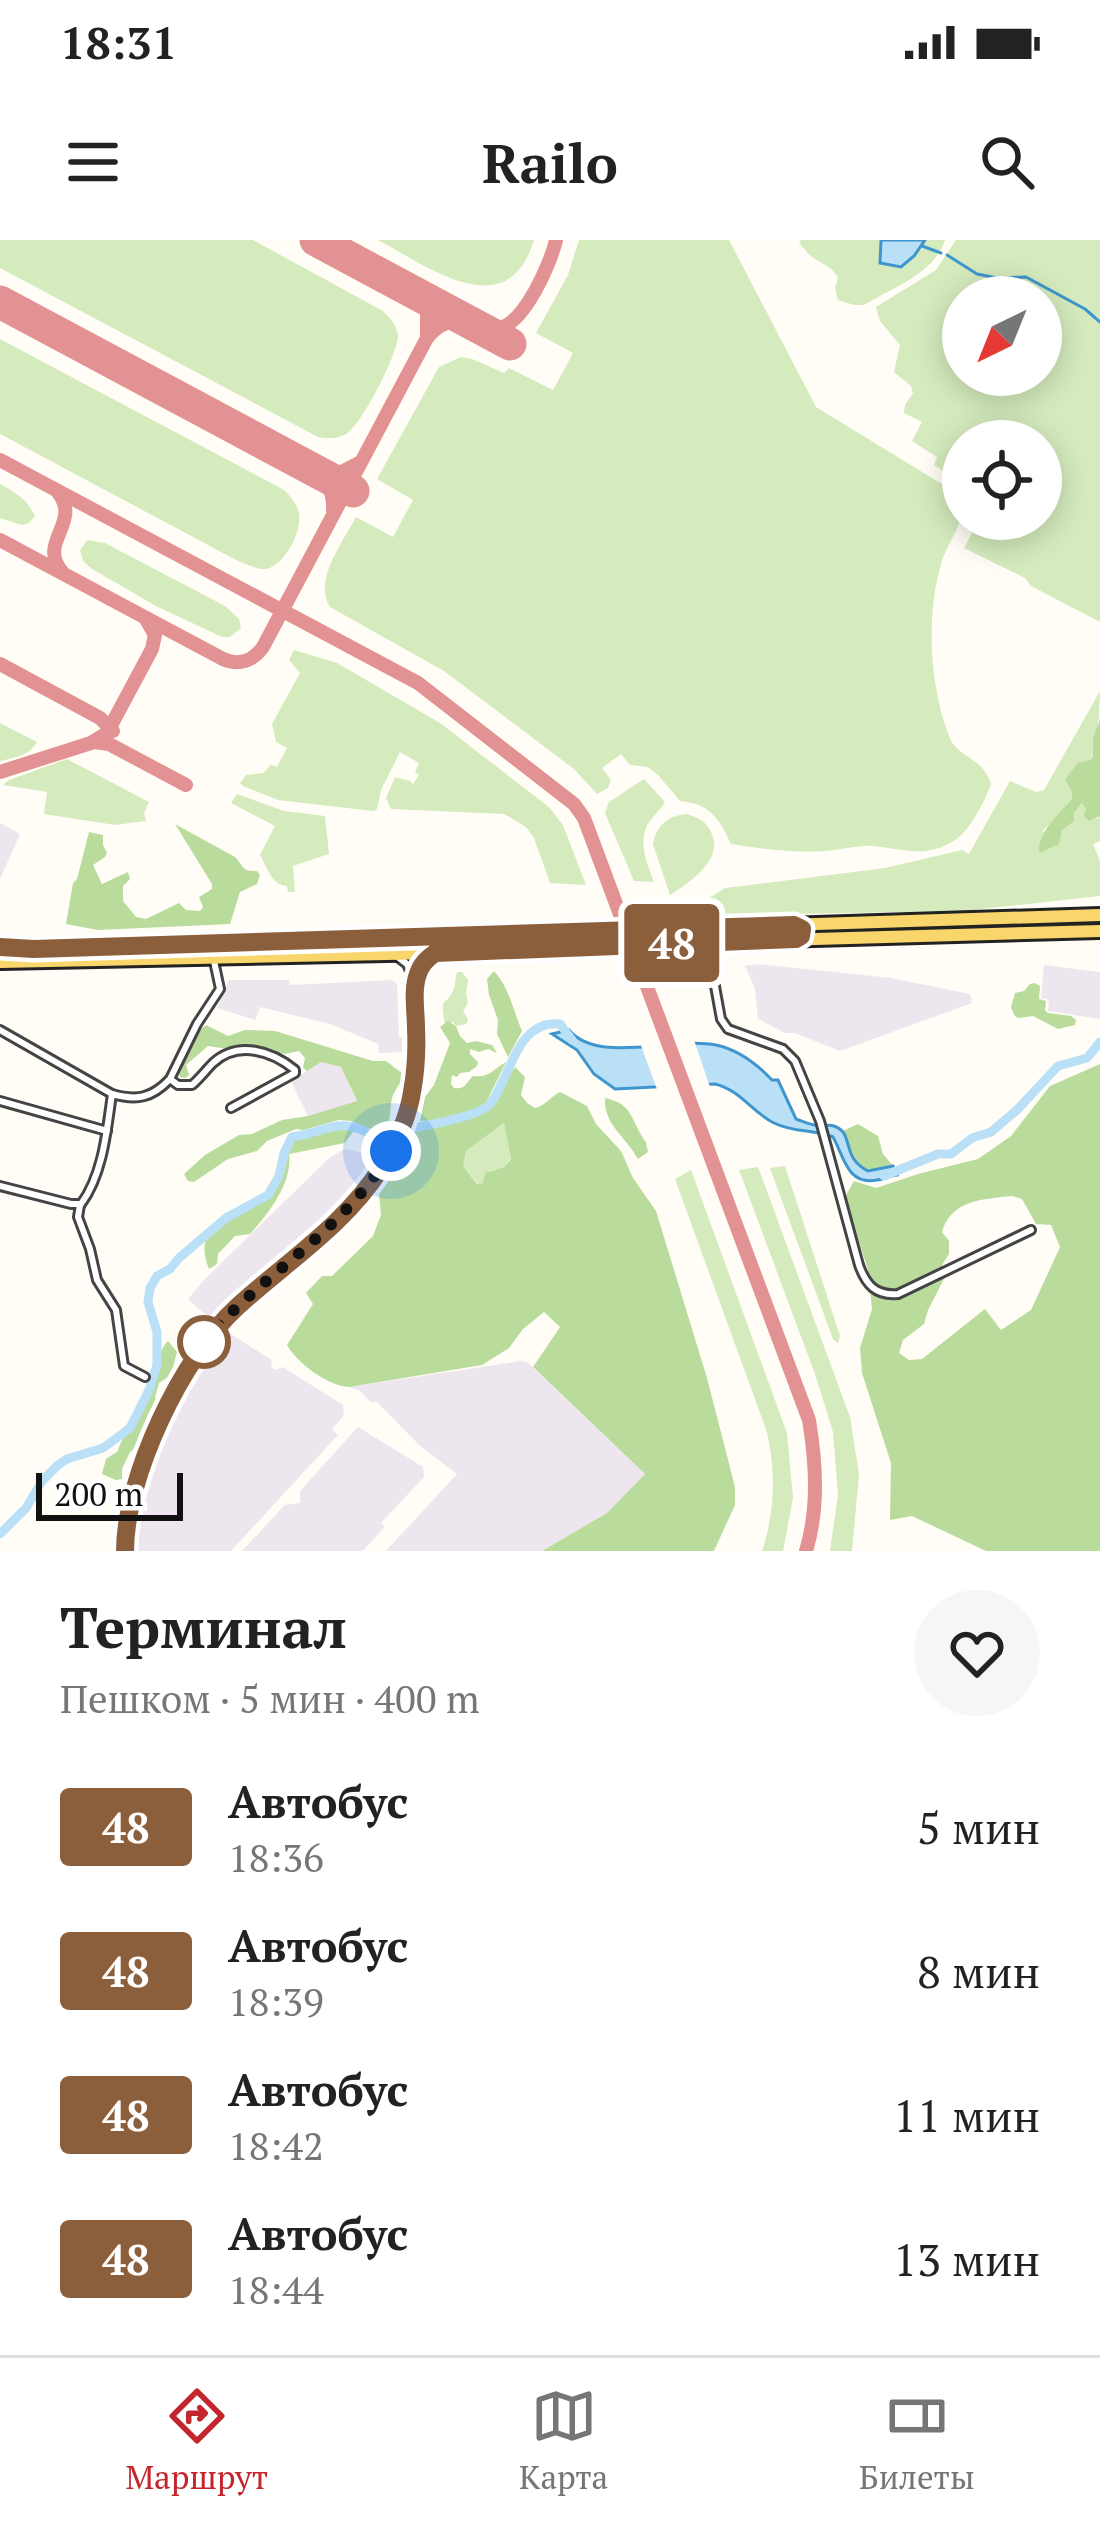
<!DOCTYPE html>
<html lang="ru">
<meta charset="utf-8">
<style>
:root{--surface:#fff;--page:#f6f6f6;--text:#222;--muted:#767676;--line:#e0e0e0;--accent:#c4262e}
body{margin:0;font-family:"PT Serif",serif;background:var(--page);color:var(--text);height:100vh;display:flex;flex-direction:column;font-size:45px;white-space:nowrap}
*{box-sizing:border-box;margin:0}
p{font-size:39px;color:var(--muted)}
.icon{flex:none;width:66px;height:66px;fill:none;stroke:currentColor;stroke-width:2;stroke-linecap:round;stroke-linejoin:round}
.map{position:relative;height:1311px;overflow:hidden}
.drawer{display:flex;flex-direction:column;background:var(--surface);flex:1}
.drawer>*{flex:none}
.badge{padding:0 24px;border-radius:9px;font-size:42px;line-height:78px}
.needle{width:78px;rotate:223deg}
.buttons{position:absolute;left:942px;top:36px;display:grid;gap:24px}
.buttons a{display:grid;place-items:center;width:120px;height:120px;border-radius:50%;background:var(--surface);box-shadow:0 6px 30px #0003;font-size:60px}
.scale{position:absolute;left:36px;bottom:30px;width:147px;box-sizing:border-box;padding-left:12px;border:6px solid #111;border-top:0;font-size:33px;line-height:42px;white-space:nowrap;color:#111;-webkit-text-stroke:9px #fff;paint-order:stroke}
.you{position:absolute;width:60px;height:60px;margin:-30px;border:9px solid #fff;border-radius:50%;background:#1a73e8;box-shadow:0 0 0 18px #1a73e833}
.map>.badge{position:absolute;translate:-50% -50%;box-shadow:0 0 0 6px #fff}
.round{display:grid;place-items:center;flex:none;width:126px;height:126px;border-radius:63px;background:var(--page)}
.headline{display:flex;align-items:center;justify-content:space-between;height:204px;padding:0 60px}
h1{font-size:57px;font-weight:600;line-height:90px}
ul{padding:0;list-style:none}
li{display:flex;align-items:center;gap:36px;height:144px;padding:0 60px}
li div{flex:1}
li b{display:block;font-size:45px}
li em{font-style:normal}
li .badge{min-width:132px;font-weight:700;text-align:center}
.status{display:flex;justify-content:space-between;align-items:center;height:84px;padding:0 60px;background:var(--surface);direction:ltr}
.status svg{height:33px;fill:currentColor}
header{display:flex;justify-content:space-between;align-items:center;height:156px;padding:0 60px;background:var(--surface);font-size:54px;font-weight:600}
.menu{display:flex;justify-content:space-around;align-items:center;height:168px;border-top:3px solid var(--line);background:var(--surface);font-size:33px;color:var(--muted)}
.menu a{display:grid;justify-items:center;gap:6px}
.menu .active{color:var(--accent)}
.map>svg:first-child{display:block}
.industrial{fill:#eee6ef}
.green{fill:#d5ebbd;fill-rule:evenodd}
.forest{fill:#b9dc9c;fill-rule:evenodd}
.water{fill:#b9e0f7;stroke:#3f96cf;stroke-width:3}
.pier{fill:#fffdf5}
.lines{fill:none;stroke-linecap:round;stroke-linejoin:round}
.stream{stroke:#3f96cf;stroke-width:3}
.river{stroke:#b9e0f7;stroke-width:9}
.taxiway{stroke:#e29292;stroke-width:14}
.runway{stroke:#e29292;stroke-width:33}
.street-casing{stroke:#444;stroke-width:12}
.primary-casing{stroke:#222;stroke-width:18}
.street{stroke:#fff;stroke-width:6}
.primary{stroke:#f9d66b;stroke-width:12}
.line-casing{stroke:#fff;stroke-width:27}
.line{stroke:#8b5e3c;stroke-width:18}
.walk{stroke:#111;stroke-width:12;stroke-dasharray:0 21.6}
.stop-dot{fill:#fff;stroke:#8b5e3c;stroke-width:6}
</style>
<div class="status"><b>18:31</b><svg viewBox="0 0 49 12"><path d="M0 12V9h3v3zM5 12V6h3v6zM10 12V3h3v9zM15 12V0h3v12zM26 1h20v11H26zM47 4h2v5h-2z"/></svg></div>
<header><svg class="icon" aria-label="menu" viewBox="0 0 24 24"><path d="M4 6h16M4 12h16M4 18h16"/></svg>Railo<svg class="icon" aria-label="search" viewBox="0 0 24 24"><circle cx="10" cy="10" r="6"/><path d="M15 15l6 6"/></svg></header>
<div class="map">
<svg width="1100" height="1311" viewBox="0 0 1100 1311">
<rect width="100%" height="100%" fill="#fffdf5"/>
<g class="industrial">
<path d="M0 583 20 594 0 639Z"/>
<path d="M758 724 891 738 970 754 972 763 840 811 795 793H785L758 779 755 749 745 726Z"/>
<path d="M1044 725 1100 732V779L1048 771 1049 760 1041 758Z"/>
<path d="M229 740H289L290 745 392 740 397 744 399 797H402V812L379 813 378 804 330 784 260 767 255 780 217 768Z"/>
<path d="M321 822 341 827 357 862 308 876 291 841Z"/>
<path d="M344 909 379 916 357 950 343 965 211 1080 188 1059 206 1038 328 919Z"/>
<path d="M226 1091 272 1120 271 1127 276 1130 283 1127 343 1165 344 1175 332 1189 338 1195 231 1311H130L133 1268 153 1211 198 1118 219 1092Z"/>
<path d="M521 1121 527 1122 645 1234 607 1273 542 1311H386L457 1234 419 1205 377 1162H370L360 1151 349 1147Z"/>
<path d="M358 1187 423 1227 424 1237 381 1283 385 1287 362 1311H242L285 1265 300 1263V1251Z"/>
</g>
<g class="green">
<path d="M0 0H253L383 71C391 79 396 85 398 95 399 112 361 186 346 194 337 199 328 199 318 197L0 28Z"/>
<path d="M378 0H534C508 87 428 27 378 0Z"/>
<path d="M579 0H729L816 167 963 257C963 292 947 299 940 328 926 379 930 447 949 496 957 518 982 516 991 544 984 562 971 589 955 600 926 619 904 609 873 606 858 605 841 610 826 611 794 613 763 609 731 604 719 578 710 564 680 561L658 535 648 527 630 525 621 514 602 528 611 540 608 548 597 554 574 529 444 431 330 367C313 340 343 302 356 277L393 297 413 260 377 239 439 127 461 117 472 119 504 133 509 128 553 150 573 113 536 93 568 35Z"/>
<path d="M801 0H881L879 12 914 16 925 0H945C935 33 892 48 864 65H854L838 60 835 48 838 38C832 27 825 25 815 19 809 16 804 8 799 3Z"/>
<path d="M956 0H1100V382L1031 346 1025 338 964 308 979 279H1041V201H963V243L934 225 937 217 912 201 922 182 904 173 905 165 913 153 911 146 894 132 900 105 880 81 876 67 936 30ZM963 57H1041V135H963Z"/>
<path d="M0 99 284 250C291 257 298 265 299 274 302 292 284 326 266 329 258 330 246 324 238 321L0 194Z"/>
<path d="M0 244C16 253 27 259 35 276L29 283 22 285 0 278Z"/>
<path d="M87 300 105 303 225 366 239 379 241 388 230 397H222L156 366 92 329 83 321 80 310Z"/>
<path d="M294 410 337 423 440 483 549 567 563 585 586 645 550 643 534 598 526 587 504 574 391 569 386 558 395 537 410 541 413 544 419 535 415 532 419 523 400 512 381 550 377 569 373 571 278 560 243 546 240 543 246 535 264 533 270 525 277 527 287 508 276 502 272 484 300 433 289 420Z"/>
<path d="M1100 451C1100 465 1097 513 1089 521 1082 528 1072 531 1065 539L1072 552V559L1042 592C1078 587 1062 581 1083 563L1096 579 1100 576V601L1093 604 1100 621V656L963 671 681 676 725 648 885 628 962 610 969 614 1010 541 1036 552 1044 550Z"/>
<path d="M0 483 37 502C29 516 14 518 0 521Z"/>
<path d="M67 519 149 562 144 573 146 581 115 585 44 574 47 552 3 545 9 540Z"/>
<path d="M644 539 665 562C660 571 650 578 646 588 639 605 648 626 654 642L634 641 605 573 609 562Z"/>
<path d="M237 554 284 571 325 576 329 614 293 626 295 652H288L287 646C272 646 267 627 260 615L275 586 231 563Z"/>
<path d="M687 574C698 578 705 580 711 592 725 619 690 642 670 655L653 604C657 585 667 576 687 574Z"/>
<path d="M457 732H462L468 740 466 754 468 763 463 771 468 779 466 784 456 786 453 782 445 785C439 752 446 770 454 748 456 743 455 737 457 732Z"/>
<path d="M504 883 511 918 504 927 490 931 483 943 478 944 462 925 466 911Z"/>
<path d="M785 926 840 1096 838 1103 833 1099 770 928Z"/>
<path d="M758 927 850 1177 859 1234 852 1311H830L838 1255 833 1192 815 1134 739 930Z"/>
<path d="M691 930 787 1193 793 1258 783 1311H762C775 1271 776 1233 767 1192L675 939Z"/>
</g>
<g class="forest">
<path d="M1100 477V576L1089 581 1084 576 1086 569 1082 563 1074 573V581L1062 590 1059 604 1039 613C1038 591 1058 575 1072 559V552L1065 539 1079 522C1096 522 1093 514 1093 500 1094 493 1099 485 1100 477Z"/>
<path d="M175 584 235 617C244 626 242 632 257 631L260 635 257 644 240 652 230 684 98 690 66 684 73 643 77 639 89 592 103 595V605L107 613 105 617 93 625 102 644 128 632 130 639 123 646V661L136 677 146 679 179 663 186 670 200 671 203 667 199 657 212 649V644Z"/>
<path d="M494 731C510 749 513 770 522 791L508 817 497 794 498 780 489 755 487 739Z"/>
<path d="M1035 743 1040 746 1039 759 1046 761 1045 770 1048 773 1071 776 1076 780 1075 785 1058 789 1033 776 1018 778 1014 775 1011 767 1015 753 1024 751 1030 744Z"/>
<path d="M448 781 456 786 460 796 467 803 476 801 492 805 497 813 488 809 479 812 470 809V814L478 822 477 826 469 832 460 833 457 837 452 835 451 844 454 848C466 850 466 842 473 836 490 838 493 829 506 822L484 867 441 880 420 881 425 857 434 845 450 803 440 787Z"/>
<path d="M206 785 228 796 245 790 275 791 373 821H386L403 834C401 845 397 846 393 855 389 865 392 876 387 886L373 890 351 881 339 880 303 890 296 889 267 901 257 911 228 919 194 942 188 941 184 934 205 915 239 895 252 894 282 880 308 876 357 861 341 827 321 822 307 831 303 828 305 818 299 811 285 814 247 804 228 809 208 806 186 825 189 835 185 838 180 837 177 829C182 819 198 790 206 785Z"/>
<path d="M1100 824V1311H986L912 1276 890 1280 891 1223 862 1133 860 1108 872 1069 868 1030 845 957 854 941 876 948 918 934 978 919 1011 896 1050 846ZM1012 956 1022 959 1036 984 1051 985 1060 1007 1031 1070 1001 1090 985 1069 922 1119 909 1120 899 1113 903 1100 924 1084 928 1070 945 1037 942 1025 949 1014V1001L942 992C951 960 983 959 1012 956Z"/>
<path d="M515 827 525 837 521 855 527 863 535 868C546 865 550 857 560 852L587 866 596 884 621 911 633 938 656 971 707 1138 735 1247V1265L714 1311H542L607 1273 645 1234 533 1127 560 1087 544 1072 523 1089 509 1108 482 1125 349 1147C328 1146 297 1123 287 1105L313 1064 306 1053 322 1036H332L373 996 381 975 379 954 413 893 417 888C438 887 481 880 495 863 503 852 507 837 515 827ZM504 883 511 919 504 927 485 933 483 943 477 944 463 926 466 911Z"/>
<path d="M605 858C629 863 630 874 640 893 649 909 644 894 648 912L638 919C627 898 603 884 605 858Z"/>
<path d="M858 884 878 896 883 914 893 926 868 931 852 921 843 891Z"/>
<path d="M345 887 355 889 345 903 289 914C293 943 268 974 250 994L235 996 218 1014 217 1024 209 1029C187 975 250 983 273 951 285 934 281 913 295 898 313 897 326 888 345 887Z"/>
<path d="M168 1101 177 1112 171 1135 159 1143 155 1157 158 1167 155 1176 142 1203 130 1212 122 1229V1239L116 1240 102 1234 106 1219 118 1211C123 1191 146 1171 153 1149 158 1133 156 1113 168 1101Z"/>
</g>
<g class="water">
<path d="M881 0H925L914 16 901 27 880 23Z"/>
<path d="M569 790C598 825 674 796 716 805 739 810 756 823 772 840H778L796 879C802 881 808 884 814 885 817 885 831 885 834 886 855 893 840 917 868 931L893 926 897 935C890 936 884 939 877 940 847 946 844 916 833 897 814 889 794 893 774 883 752 872 740 850 715 844L615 849 594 834 577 810 552 794Z"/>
</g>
<path class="pier" d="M693 797 711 850 658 852 639 800Z"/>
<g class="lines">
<g class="stream">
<path d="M922 6 941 13"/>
<path d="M947 15 977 34 997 38 1026 37 1085 69 1100 82"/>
</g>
<g class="river">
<path d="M884 936 938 914H951L972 898 991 892 1017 870 1058 826 1087 818 1100 802"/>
<path d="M0 1294 26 1268 42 1241 58 1225 67 1219 103 1208 130 1188 150 1148 157 1125V1092L148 1062 150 1048 157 1036 170 1029 179 1018 226 978 268 955 279 936 284 913 292 897C328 892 338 875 374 896 398 889 478 880 491 863 510 837 517 779 560 784L572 800"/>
</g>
<g class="taxiway">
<path d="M427 98C453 66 470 93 499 88 524 84 551 23 556 0"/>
<path d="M0 220 418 443 574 564 584 578 809 1180C816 1223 819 1268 806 1311"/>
<path d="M56 250C85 283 35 301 63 333"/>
<path d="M333 270C334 250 326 239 310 229L336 235 359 223"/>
<path d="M0 300 223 419C239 426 253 421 263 407L427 98V73L415 53"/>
<path d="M0 424 100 478 113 491"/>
<path d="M94 502 109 504 186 545"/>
<path d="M0 532 91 503 107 493 152 409 155 395 147 381"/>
</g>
<g class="runway">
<path d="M316 0 510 104"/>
<path d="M0 62 353 251"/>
</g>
<defs>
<g id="street">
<path d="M707 702 721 779 728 789 783 809 795 821 820 881 859 1025C866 1045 876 1056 898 1054L1031 990"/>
<path d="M399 718 407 724 414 740"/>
<path d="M214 721 220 749 197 784 170 839 178 845H192C200 838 206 830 213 823 238 800 272 811 295 830V833L231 868"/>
<path d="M0 790 112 854C137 861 152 858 170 839"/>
<path d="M0 861 107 891"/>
<path d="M0 946 71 964H81C103 935 107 889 112 854"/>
<path d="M80 965 78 977 90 1009 97 1040 116 1070 124 1126 145 1137"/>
<path d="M125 1311V1288L139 1231 197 1110 234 1070 347 970 380 931 391 911 408 872 412 854 416 800 415 744 419 731 432 716"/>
</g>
<g id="primary">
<path d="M0 707 34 709 1100 675"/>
<path d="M0 722 435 713 672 703 1100 691"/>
</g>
</defs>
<use href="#street" class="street-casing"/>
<use href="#primary" class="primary-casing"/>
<use href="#street" class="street"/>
<use href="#primary" class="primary"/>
</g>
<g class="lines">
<defs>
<path id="line" d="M0 707 34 709 794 685 802 689 801 696 796 699 435 713C427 719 421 724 418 734 412 750 416 771 416 788 417 810 416 831 412 852 408 879 395 905 381 928 346 984 285 1023 237 1067 182 1117 125 1237 125 1311"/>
</defs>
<use href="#line" class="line-casing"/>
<use href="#line" class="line"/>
<path class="walk" d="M204 1102 197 1110C209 1096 221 1081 235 1069 289 1018 353 977 391 911"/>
</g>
<circle class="stop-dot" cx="204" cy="1102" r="24"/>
</svg>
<div class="buttons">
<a><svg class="needle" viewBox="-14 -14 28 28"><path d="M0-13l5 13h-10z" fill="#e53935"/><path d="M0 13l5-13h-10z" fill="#767676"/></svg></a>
<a><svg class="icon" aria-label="locate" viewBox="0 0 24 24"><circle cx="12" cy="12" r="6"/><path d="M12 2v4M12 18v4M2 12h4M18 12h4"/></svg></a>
</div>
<div class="scale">200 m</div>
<div class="you" style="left:391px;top:911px"></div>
<b class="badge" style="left:672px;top:703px;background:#8b5e3c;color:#fff">48</b>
</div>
<section class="drawer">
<div class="headline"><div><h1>Терминал</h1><p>Пешком · 5 мин · 400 m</p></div><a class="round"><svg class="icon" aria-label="heart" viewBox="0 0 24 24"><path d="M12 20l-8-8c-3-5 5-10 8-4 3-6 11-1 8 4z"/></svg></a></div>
<ul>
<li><span class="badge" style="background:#8b5e3c;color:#fff">48</span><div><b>Автобус</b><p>18:36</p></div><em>5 мин</em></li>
<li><span class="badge" style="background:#8b5e3c;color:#fff">48</span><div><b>Автобус</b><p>18:39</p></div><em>8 мин</em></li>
<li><span class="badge" style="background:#8b5e3c;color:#fff">48</span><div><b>Автобус</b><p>18:42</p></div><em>11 мин</em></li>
<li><span class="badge" style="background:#8b5e3c;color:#fff">48</span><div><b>Автобус</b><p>18:44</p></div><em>13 мин</em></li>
</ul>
</section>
<nav class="menu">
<a class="active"><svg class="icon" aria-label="directions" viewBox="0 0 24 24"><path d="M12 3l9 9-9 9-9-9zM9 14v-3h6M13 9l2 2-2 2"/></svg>Маршрут</a>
<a><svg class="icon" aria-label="map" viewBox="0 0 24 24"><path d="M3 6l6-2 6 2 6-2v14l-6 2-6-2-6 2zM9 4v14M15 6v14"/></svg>Карта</a>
<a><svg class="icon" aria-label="tickets" viewBox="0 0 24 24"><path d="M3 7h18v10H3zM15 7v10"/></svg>Билеты</a>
</nav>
